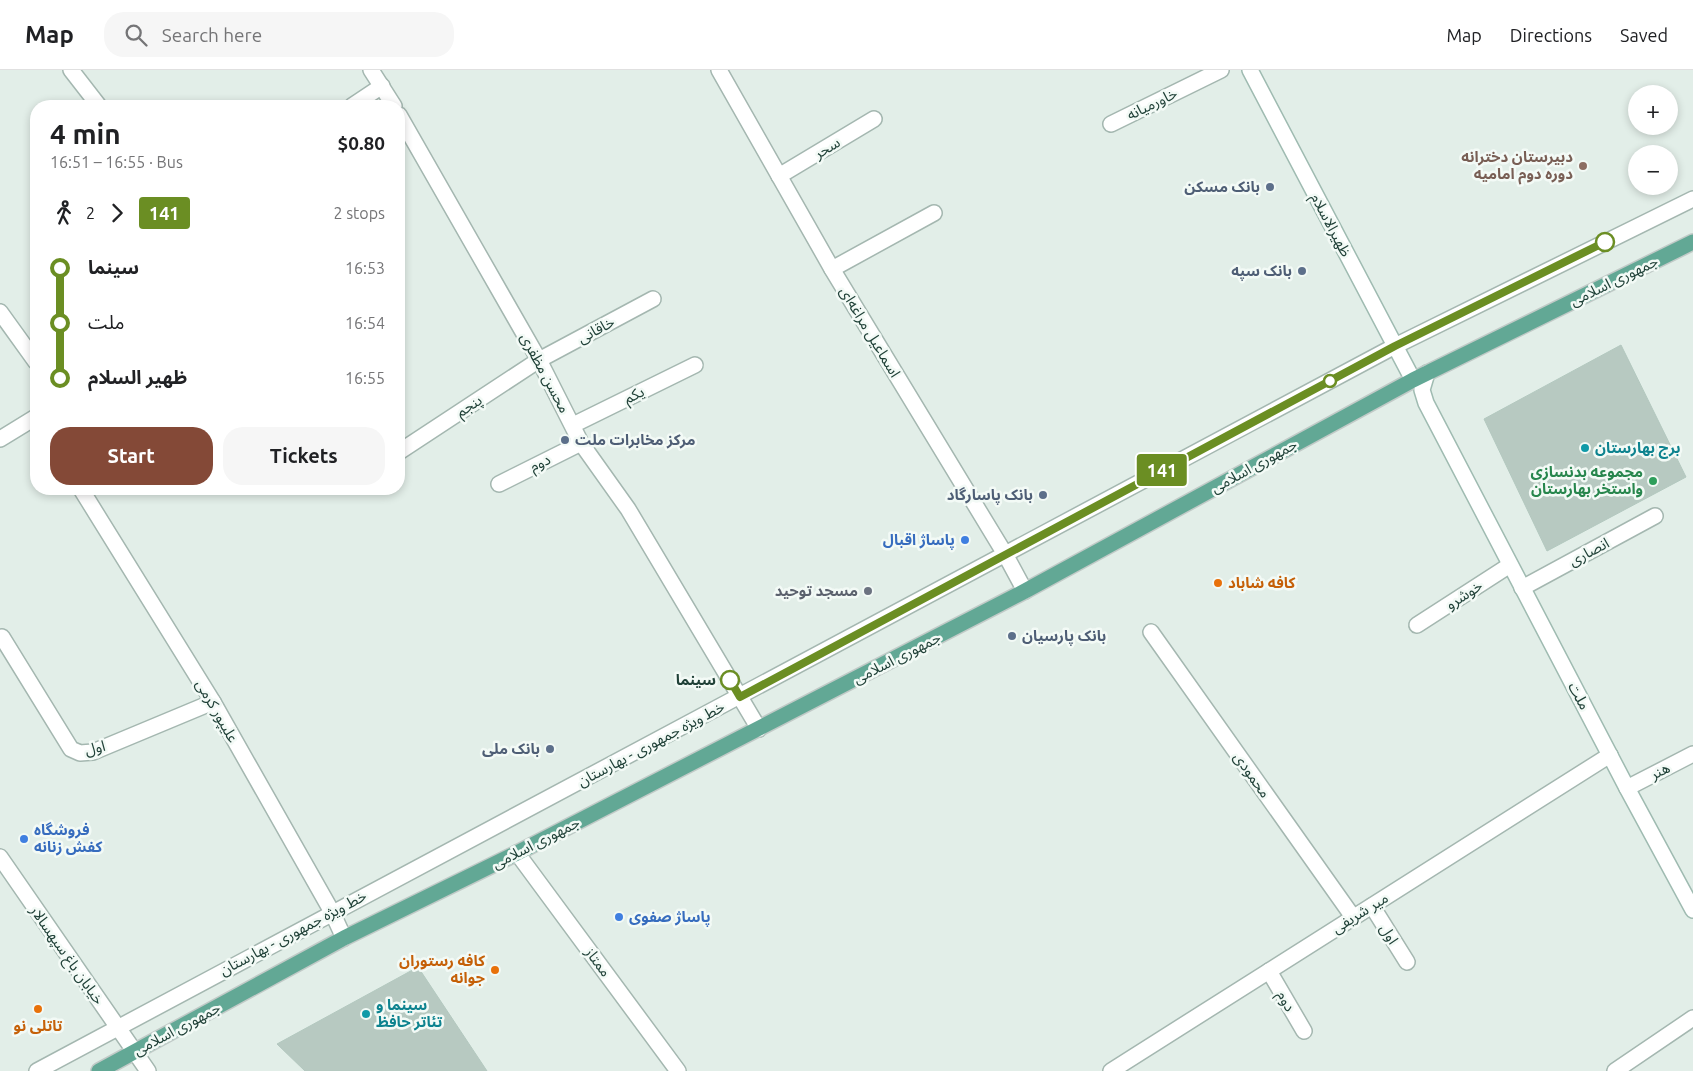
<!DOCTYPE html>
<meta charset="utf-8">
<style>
:root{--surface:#fff;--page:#f6f6f6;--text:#202124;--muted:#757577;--line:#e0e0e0;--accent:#844937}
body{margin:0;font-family:Ubuntu,"Noto Sans Arabic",sans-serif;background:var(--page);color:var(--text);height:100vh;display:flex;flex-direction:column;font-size:19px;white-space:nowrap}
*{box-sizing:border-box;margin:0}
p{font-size:16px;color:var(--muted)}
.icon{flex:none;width:28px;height:28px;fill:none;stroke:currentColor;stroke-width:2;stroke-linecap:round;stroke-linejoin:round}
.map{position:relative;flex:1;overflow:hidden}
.sheet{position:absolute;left:30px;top:30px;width:375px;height:395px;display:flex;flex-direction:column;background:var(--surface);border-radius:20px;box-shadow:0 2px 8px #0003}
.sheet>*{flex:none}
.badge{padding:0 10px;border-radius:4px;font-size:18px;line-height:32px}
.buttons{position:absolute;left:1628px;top:15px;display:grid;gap:10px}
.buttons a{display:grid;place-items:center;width:50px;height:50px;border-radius:50%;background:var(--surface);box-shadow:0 2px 8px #0003;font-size:25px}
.map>.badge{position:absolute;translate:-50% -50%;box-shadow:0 0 0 2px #fff}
.legs{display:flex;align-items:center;gap:8px;height:55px;padding:0 20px;font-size:16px}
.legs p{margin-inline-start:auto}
.overview{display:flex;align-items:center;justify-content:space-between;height:85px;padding:0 20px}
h1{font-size:28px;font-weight:700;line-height:38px}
.cta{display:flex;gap:10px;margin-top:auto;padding:10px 20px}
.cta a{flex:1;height:58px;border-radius:20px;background:var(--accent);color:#fff;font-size:20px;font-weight:700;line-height:58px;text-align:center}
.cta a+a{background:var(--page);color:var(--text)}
ul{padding:0 20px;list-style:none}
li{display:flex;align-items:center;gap:18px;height:55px;font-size:19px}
li i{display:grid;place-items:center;width:8px;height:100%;margin:0 6px;background:currentColor}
li i::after{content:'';width:12px;height:12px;margin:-6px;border:4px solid;border-radius:50%;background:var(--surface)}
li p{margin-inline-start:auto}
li:first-child i{background:linear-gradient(#0000 50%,currentColor 0)}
li:last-child i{background:linear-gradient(currentColor 50%,#0000 0)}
header{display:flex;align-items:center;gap:30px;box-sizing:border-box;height:70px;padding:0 25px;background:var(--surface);border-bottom:1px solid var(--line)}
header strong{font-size:24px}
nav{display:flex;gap:28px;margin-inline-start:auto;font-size:18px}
.search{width:350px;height:45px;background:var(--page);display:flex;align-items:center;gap:12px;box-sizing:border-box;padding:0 18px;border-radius:20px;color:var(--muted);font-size:19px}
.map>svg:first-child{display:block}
.building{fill:#b7c9c1;stroke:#b3c8bf}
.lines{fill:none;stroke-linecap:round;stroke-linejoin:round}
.lane-casing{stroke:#a4b7b0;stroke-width:18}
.street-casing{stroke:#a4b7b0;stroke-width:18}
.secondary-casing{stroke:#9fbbb1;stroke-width:18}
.primary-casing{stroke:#c1cac7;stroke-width:18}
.lane{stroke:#fff;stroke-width:15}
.street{stroke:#fff;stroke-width:15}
.secondary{stroke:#fff;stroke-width:15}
.primary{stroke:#62a895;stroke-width:15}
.line-1-casing{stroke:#fff;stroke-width:11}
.line-1{stroke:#6b8e23;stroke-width:8}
.education-dot{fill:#8d6e63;stroke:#f3faf6;stroke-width:2}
.service-dot{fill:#5c6f8a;stroke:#f3faf6;stroke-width:2}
.stop-1-dot{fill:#fff;stroke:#6b8e23;stroke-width:2.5}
.culture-dot{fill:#0f9aa8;stroke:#f3faf6;stroke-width:2}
.leisure-dot{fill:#2e9e5b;stroke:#f3faf6;stroke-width:2}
.shop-dot{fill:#3f7fe0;stroke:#f3faf6;stroke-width:2}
.food-dot{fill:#e8710a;stroke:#f3faf6;stroke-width:2}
.worship-dot{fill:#6b7280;stroke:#f3faf6;stroke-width:2}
.labels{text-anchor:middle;stroke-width:5;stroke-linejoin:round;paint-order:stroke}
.street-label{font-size:15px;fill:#204138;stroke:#f3faf6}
.education-label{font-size:15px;font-weight:bold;fill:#785e54;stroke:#f3faf6;text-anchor:end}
.service-label{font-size:15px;font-weight:bold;fill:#4e5e75;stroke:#f3faf6;text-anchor:end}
.culture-label{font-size:15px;font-weight:bold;fill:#0d838f;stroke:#f3faf6;text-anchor:start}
.leisure-label{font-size:15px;font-weight:bold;fill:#27864d;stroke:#f3faf6;text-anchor:end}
.shop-label{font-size:15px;font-weight:bold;fill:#366cbe;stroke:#f3faf6;text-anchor:start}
.food-label{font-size:15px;font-weight:bold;fill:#c56008;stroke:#f3faf6;text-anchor:start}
.worship-label{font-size:15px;font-weight:bold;fill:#5b616d;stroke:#f3faf6;text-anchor:end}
.stop-label{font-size:15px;font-weight:bold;fill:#204138;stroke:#f3faf6;text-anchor:end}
</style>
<header>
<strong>Map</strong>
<div class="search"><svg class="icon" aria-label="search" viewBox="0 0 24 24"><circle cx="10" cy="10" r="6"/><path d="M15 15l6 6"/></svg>Search here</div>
<nav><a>Map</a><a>Directions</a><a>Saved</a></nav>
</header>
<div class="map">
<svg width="1693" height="1001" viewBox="0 0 1693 1001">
<rect width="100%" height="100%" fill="#e2eee8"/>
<g class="building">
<path d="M1621 275 1686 407 1547 481 1484 349Z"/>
<path d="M418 897 487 1001H305L277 974Z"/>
</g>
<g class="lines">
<defs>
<g id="lane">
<path d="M352 36 382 16"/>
<path d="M1111 54 1221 0"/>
<path d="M779 106 874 49"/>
<path d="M832 199 934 143"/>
<path d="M539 290 653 229"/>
<path d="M573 355 695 295"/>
<path d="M499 414 581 373"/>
<path d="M37 1001 1395 276 1693 129"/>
</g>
<g id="street">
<path d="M71 0 99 36"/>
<path d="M371 0 394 36"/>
<path d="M719 0 832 199 1005 484 1025 521"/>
<path d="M399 45 539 290 581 373 628 439 759 659"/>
<path d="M0 242 36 292"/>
<path d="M0 369 36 347"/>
<path d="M399 382 539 290"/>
<path d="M81 419 213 632 332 842 344 868"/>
<path d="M1522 518 1655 446"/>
<path d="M1417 555 1510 495"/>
<path d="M1151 562 1353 847"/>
<path d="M2 567 71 679 80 683 93 682 213 632"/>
<path d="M1627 718 1693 684"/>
<path d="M517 783 678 1001"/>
<path d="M0 787 148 1001"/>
<path d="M1372 836 1407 892"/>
<path d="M1269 901 1304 961"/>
<path d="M1111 1001 1610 685"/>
<path d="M1615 1001 1693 948"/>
</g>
<g id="secondary">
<path d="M1250 0 1413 310"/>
<path d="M1427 303 1422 320 1426 333 1627 718 1693 840"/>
</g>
<path id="primary" d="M99 1001 344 868 517 783 1025 521 1413 310 1693 172"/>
</defs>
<use href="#lane" class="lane-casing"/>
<use href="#street" class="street-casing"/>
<use href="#secondary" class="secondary-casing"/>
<use href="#primary" class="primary-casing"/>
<use href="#lane" class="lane"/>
<use href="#street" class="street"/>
<use href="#secondary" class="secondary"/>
<use href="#primary" class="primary"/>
</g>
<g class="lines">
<defs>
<path id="line-1" d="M730 610 740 627 1395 276 1605 172"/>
</defs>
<use href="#line-1" class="line-1-casing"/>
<use href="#line-1" class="line-1"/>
</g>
<circle class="education-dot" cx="1583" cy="96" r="5"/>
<g class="service-dot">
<circle cx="1270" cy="117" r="5"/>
<circle cx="1302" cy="201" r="5"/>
<circle cx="565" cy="370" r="5"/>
<circle cx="1043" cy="425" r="5"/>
<circle cx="1012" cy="566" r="5"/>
<circle cx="550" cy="679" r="5"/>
</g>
<g class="stop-1-dot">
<circle cx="1605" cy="172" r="9"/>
<circle cx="1330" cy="311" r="6"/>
<circle cx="730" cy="610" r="9"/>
</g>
<g class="culture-dot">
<circle cx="1585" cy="378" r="5"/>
<circle cx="366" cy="944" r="5"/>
</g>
<circle class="leisure-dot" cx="1653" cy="411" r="5"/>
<g class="shop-dot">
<circle cx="965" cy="470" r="5"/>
<circle cx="24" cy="769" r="5"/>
<circle cx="619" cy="847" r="5"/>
</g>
<g class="food-dot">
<circle cx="1218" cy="513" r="5"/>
<circle cx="495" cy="900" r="5"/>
<circle cx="38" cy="939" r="5"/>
</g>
<circle class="worship-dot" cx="868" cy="521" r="5"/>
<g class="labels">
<g class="street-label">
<text transform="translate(1152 34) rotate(-26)" y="5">خاورمیانه</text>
<text transform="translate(827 78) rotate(-31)" y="5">سحر</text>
<text transform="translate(1331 155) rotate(62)" y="5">ظهیرالاسلام</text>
<text transform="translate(1614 211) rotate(-26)" y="5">جمهوری اسلامی</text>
<text transform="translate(596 260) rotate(-28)" y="5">خاقانی</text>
<text transform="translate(870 262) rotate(59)" y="5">اسماعیل مراغه‌ای</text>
<text transform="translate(545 303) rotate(62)" y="5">محسن مظفری</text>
<text transform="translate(634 325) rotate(-26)" y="5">یکم</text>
<text transform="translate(469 336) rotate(-33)" y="5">پنجم</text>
<text transform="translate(540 393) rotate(-26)" y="5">دوم</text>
<text transform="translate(1254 396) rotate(-29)" y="5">جمهوری اسلامی</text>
<text transform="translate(1589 482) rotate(-28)" y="5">انصاری</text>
<text transform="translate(1464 525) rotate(-33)" y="5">خوشرو</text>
<text transform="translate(897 588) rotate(-27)" y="5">جمهوری اسلامی</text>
<text transform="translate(1579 626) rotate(62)" y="5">ملت</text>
<text transform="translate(217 641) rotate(60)" y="5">علیپور کرمی</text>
<text transform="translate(651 674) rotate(-28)" y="5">خط ویژه جمهوری - بهارستان</text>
<text transform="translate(95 678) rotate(-14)" y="5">اول</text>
<text transform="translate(1660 701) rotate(-27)" y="5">هنر</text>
<text transform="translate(1252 705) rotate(55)" y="5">محمودی</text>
<text transform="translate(536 773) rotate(-27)" y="5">جمهوری اسلامی</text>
<text transform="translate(1360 843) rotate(-32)" y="5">میر شریفی</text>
<text transform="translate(293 863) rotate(-28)" y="5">خط ویژه جمهوری - بهارستان</text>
<text transform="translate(1389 864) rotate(58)" y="5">اول</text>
<text transform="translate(67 885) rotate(55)" y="5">خیابان باغ سپهسالار</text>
<text transform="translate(598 892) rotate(54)" y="5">ممتاز</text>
<text transform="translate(1286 931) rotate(60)" y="5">دوم</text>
<text transform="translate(177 959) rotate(-28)" y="5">جمهوری اسلامی</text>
</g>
<g class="education-label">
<text x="1573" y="92">دبیرستان دخترانه<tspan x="1573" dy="17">دوره دوم امامیه</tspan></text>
</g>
<g class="service-label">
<text x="1260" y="122">بانک مسکن</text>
<text x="1292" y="206">بانک سپه</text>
<text x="575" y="375" text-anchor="start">مرکز مخابرات ملت</text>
<text x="1033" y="430">بانک پاسارگاد</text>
<text x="1022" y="571" text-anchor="start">بانک پارسیان</text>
<text x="540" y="684">بانک ملی</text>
</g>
<g class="culture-label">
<text x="1595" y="383">برج بهارستان</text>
<text x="376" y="940">سینما و<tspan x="376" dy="17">تئاتر حافظ</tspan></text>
</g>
<g class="leisure-label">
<text x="1643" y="407">مجموعه بدنسازی<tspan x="1643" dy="17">واستخر بهارستان</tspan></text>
</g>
<g class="shop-label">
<text x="955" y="475" text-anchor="end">پاساژ اقبال</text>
<text x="34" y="765">فروشگاه<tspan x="34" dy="17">کفش زنانه</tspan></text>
<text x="629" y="852">پاساژ صفوی</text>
</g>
<g class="food-label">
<text x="1228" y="518">کافه شاباد</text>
<text x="485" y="896" text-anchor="end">کافه رستوران<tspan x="485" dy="17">جوانه</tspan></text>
<text x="38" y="961" text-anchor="middle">تاتلی نو</text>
</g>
<g class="worship-label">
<text x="858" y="526">مسجد توحید</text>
</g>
<g class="stop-label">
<text x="716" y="615">سینما</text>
</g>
</g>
</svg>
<div class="buttons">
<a>+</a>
<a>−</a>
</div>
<b class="badge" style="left:1162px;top:400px;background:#6b8e23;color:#fff">141</b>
<section class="sheet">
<div class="overview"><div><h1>4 min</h1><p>16:51 – 16:55 · Bus</p></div><b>$0.80</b></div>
<div class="legs"><svg class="icon" aria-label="walk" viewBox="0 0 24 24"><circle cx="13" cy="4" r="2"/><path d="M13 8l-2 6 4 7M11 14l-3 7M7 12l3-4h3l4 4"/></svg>2<svg class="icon" aria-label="forward" viewBox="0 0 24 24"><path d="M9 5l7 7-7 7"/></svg><b class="badge" style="background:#6b8e23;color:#fff">141</b><p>2 stops</p></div>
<ul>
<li><i style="color:#6b8e23"></i><b>سینما</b><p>16:53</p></li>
<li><i style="color:#6b8e23"></i><span>ملت</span><p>16:54</p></li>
<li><i style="color:#6b8e23"></i><b>ظهیر السلام</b><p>16:55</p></li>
</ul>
<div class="cta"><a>Start</a><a>Tickets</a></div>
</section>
</div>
